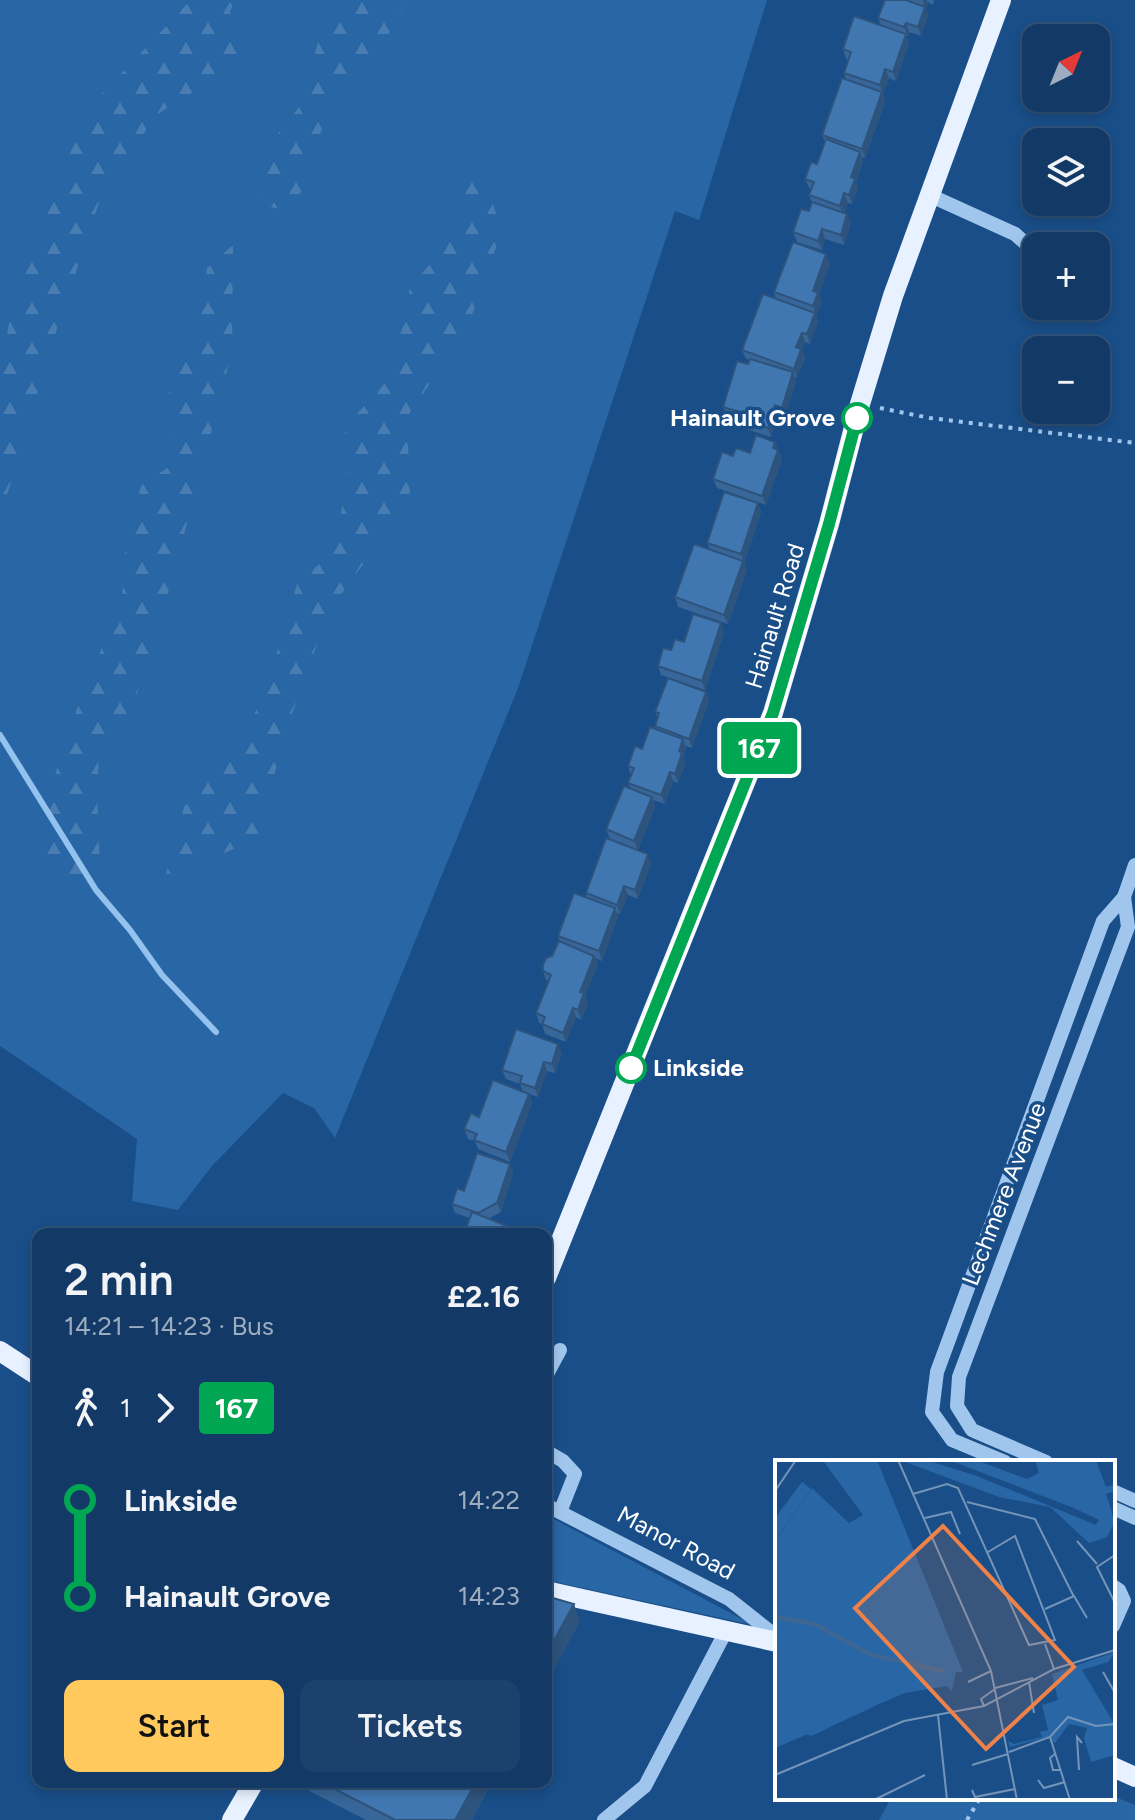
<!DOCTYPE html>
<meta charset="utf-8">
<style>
:root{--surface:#133a66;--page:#1c416c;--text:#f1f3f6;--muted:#9dadbf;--line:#32547a;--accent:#ffc95d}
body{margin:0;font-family:Figtree,sans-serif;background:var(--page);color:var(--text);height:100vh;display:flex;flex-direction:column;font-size:30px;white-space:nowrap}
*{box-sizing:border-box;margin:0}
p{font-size:26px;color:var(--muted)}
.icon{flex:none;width:44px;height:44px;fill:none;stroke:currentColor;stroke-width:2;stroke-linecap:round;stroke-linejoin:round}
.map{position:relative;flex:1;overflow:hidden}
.panel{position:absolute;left:32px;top:1228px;width:520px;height:560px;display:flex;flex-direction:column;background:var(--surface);border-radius:16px;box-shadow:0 4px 12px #0003,0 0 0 2px var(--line)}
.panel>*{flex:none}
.badge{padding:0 16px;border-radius:6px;font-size:28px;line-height:52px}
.needle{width:52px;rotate:43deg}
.tools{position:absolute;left:1022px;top:24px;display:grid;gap:16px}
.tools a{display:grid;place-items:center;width:88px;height:88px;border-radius:16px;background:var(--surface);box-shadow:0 4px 12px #0003,0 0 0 2px var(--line);font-size:40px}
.map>.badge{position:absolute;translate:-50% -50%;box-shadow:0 0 0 4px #fff}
.legs{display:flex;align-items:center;gap:12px;height:88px;padding:0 32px;font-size:26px}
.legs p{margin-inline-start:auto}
.overview{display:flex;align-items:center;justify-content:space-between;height:136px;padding:0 32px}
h1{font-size:44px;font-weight:600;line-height:60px}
.primary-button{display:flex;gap:16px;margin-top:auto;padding:16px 32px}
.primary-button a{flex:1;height:92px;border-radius:16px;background:var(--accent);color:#111;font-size:32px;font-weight:600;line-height:92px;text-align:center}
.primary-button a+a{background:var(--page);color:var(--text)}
ul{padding:0 32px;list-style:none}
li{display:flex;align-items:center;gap:28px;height:96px;font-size:30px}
li i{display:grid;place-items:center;width:12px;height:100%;margin:0 10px;background:currentColor}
li i::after{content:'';width:20px;height:20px;margin:-10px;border:6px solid;border-radius:50%;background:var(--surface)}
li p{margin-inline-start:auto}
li:first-child i{background:linear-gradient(#0000 50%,currentColor 0)}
li:last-child i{background:linear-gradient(currentColor 50%,#0000 0)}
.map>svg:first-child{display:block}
.grass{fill:#2966a5}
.forest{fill:url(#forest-firs)}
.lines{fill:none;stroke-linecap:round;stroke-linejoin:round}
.stream{stroke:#93c2ef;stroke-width:6}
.path{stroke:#a1c6ed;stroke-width:4;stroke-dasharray:4 6;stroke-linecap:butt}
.minor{stroke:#a1c6ed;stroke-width:14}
.major{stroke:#e7f1ff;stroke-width:20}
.wall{fill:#386698}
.shaded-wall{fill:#2e537c}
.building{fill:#4177b1;stroke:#2e537c;stroke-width:2}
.line-1-casing{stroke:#fff;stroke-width:18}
.line-1{stroke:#00a651;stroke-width:12}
.stop-1-dot{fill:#fff;stroke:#00a651;stroke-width:4}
.labels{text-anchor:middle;stroke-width:7;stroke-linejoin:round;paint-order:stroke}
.stop-label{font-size:24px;font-weight:bold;fill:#fff;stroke:#194e88;text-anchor:end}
.street-label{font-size:24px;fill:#fff;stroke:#194e88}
.inset-river{fill:none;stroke:#3f6691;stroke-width:4}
.inset-road{fill:none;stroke:#7595b8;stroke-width:2}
.view{fill:#ee8249;fill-opacity:0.15;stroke:#ee8249;stroke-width:4}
.inset-edge{fill:none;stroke:#fff;stroke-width:4}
</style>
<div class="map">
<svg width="1135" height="1820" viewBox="0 0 1135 1820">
<defs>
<pattern id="forest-firs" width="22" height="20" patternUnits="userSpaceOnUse" patternTransform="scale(2)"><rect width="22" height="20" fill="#2966a5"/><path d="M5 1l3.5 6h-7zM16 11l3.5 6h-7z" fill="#497db2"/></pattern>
</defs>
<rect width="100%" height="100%" fill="#194e88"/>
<g class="grass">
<path d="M0 0H767L699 220 675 211 518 688 335 1138 314 1108 283 1093 212 1166 178 1210 132 1201 137 1139 0 1046Z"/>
<path d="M546 1515 753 1625 546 1580Z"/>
<path d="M1113 1796 1135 1805V1820H879L891 1798Z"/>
</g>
<g class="forest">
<path d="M191 0H236L230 11 243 61 156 115 99 203 52 344 0 519V381L10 316 57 187 87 110Z"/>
<path d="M329 0H407L368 72 330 106 294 212 256 204 268 147 302 103Z"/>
<path d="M479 164 502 231 467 329 407 417 410 500 329 611 288 725 257 838 196 866 159 900 184 807 240 746 267 686 297 584 337 548 346 471 345 427 387 381 404 321 410 287 458 232 459 185Z"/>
<path d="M233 245 232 351 205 457 163 611 127 725 99 753 97 796 100 865 63 891 40 867 38 844 54 778 84 688 122 603 124 558 141 486 176 462 164 404 199 329 207 268Z"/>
</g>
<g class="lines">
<path class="stream" d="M0 735 96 890 130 930 162 975 216 1032"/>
<g class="path">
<path d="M880 408 930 418 1135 443"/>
<path d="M967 1820 980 1798"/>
</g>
<g class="minor">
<path d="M929 195 1015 234 1036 253"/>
<path d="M546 1376 560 1350"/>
<path d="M546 1451 563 1461 575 1474 560 1512"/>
<path d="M1005 1462 952 1440 932 1412 937 1372 1103 921 1124 897 1135 865"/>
<path d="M1046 1462 972 1430 957 1406 959 1377 1128 927 1124 897"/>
<path d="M1113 1491 1135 1501"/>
<path d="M546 1505 729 1599 777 1637"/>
<path d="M1113 1508 1135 1518"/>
<path d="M1113 1586 1119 1590 1124 1601 1113 1626"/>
<path d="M604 1820 645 1786 726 1631"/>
</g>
<g class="major">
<path d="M546 1278 773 713 829 524 860 404 893 296 1001 0"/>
<path d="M0 1351 38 1376"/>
<path d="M546 1591 777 1642"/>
<path d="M1113 1767 1135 1777"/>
<path d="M232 1820 254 1782"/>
</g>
</g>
<g class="wall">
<path d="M885 0H934L933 5 928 2 926 10 928 16 921 36 909 32 908 36H906L909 43 896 81 889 78 883 95 885 102 865 158 862 157 863 161 856 182 858 188 852 204 848 203 844 213 847 214 851 223 844 245 825 239 822 250 797 242 793 232 809 211 812 203 809 195 811 189 809 188 805 179 817 164 825 142 822 135 846 79 844 73 848 59H846L843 49 881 25 878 18Z"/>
<path d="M830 263 819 294 822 302 816 315 818 322 810 344 805 342 802 350 805 358 797 378 795 377 796 381 785 417 778 414 771 437 742 428 739 420 727 416 723 407 750 360 746 359 742 350 776 299 774 292Z"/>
<path d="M775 442 782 459 766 505 717 488 713 479 750 453Z"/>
<path d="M758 503 761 512 744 563 747 570 728 624 678 607 675 597 710 549 707 543Z"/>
<path d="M724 633 705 690 661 675 658 666 671 650 684 642Z"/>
<path d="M706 692 709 701 692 748 686 746V748L683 757 686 762 678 783 673 781 665 804 653 800 655 807 638 850 610 839 606 829 631 789 628 783 631 775 628 766 642 749 655 729V726L658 718 655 712Z"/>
<path d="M651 863 638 899 628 895 620 914 617 913 618 917 602 961 595 958 598 965 585 995 588 1003 581 1020 576 1017 566 1042 545 1034 542 1024 539 1023 536 1013 549 981 546 980 543 971 560 942 558 936 587 897 586 893Z"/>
<path d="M562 1053 555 1073 547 1071 538 1097 529 1094 532 1103 510 1162 478 1149 475 1141 468 1139 464 1129 479 1117 523 1092 520 1084 506 1079 502 1070Z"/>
<path d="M510 1164 513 1173 501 1212 488 1219 507 1226 510 1234H464L470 1218 455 1213 452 1204 464 1191Z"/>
<path d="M292 1782H492L472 1820H366Z"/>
</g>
<g class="shaded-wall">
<path d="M923 0H927L928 2 926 10 928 16 921 36 918 27 924 7Z"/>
<path d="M906 23 909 32 908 36 904 27Z"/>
<path d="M906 34 909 43 896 81 893 72Z"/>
<path d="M885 69 889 78 883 95 880 85Z"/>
<path d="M882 92 885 102 865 158 862 149Z"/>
<path d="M860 152 863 161 856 182 858 188 852 204 849 195 851 177Z"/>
<path d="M844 193 848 203 843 216 840 206Z"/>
<path d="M847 214 851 223 844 245 841 235Z"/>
<path d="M822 229 825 239 822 250 818 241Z"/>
<path d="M826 254 830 263 819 294 822 302 816 316 813 306V291Z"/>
<path d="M815 313 818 322 810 344 807 334Z"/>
<path d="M802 333 805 342 802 350 805 358 797 378 794 369 796 347Z"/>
<path d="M793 372 796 381 785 417 782 408Z"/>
<path d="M775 405 778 414 771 437 768 428Z"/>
<path d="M775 442 782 459 766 505 762 496Z"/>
<path d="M758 503 761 512 744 563 741 554Z"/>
<path d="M743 561 747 570 728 624 724 615Z"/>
<path d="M721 623 724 633 705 690 702 681Z"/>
<path d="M706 692 709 701 692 748 689 739Z"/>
<path d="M683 739 686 748 683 757 686 762 678 783 675 774 679 751Z"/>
<path d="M670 772 673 781 665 804 661 795Z"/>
<path d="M652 797 655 807 638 850 634 841Z"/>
<path d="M648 854 651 863 638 899 635 890Z"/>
<path d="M624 886 628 895 620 914 617 905Z"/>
<path d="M615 908 618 917 602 961 599 951Z"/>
<path d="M594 956 598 965 585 995 588 1003 581 1020 578 1010 580 992Z"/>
<path d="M573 1008 576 1017 566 1042 563 1033Z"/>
<path d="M558 1044 562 1053 555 1073 552 1064Z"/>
<path d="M544 1062 547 1071 538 1097 535 1088Z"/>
<path d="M529 1094 532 1103 510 1162 506 1152Z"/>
<path d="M510 1164 513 1173 501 1212 497 1203Z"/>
<path d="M574 1604 580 1622 546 1684V1655Z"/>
<path d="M476 1782H492L472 1820H455Z"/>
</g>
<g class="building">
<path d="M885 0H906L925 7 918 27 906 23 904 27 878 18Z"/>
<path d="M854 16 906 34 893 72 885 69 880 85 844 73 851 52 843 49Z"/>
<path d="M842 78 882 92 862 149 822 135Z"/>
<path d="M826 139 860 152 851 177 855 179 849 195 844 193 840 206 809 195 814 182 805 179 811 162 817 164Z"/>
<path d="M812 202 847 214 841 235 822 229 818 241 793 232 801 209 809 211Z"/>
<path d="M793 242 826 254 813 291 818 293 813 306 774 292Z"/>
<path d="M763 294 815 313 807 334 802 333 796 347 801 349 794 369 742 350Z"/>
<path d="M750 359 793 372 782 408 775 405 768 428 739 418 740 412 723 407 737 361 748 364Z"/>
<path d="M756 435 775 442 773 448 778 450 762 496 713 479 722 452 733 456 736 448 750 453Z"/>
<path d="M724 492 758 503 741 554 707 543Z"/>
<path d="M694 544 743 561 724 615 675 597Z"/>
<path d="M693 614 721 623 702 681 658 666 663 648 671 650 675 639 684 642Z"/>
<path d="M668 678 706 692 689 739 655 726 659 713 655 712Z"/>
<path d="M650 727 683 739 679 751 682 753 675 774 670 772 661 795 628 783 634 768 628 766 635 746 642 749Z"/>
<path d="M624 786 652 797 634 841 606 829Z"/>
<path d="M606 838 648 854 635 890 624 886 617 905 586 893Z"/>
<path d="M574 893 615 908 599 951 558 936Z"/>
<path d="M559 941 594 956 580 992 584 993 578 1010 573 1008 563 1033 542 1024 545 1017 536 1013 551 975 543 971V965L546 958 552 956Z"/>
<path d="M516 1029 558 1044 552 1064 544 1062 535 1088 520 1083 522 1076 502 1070Z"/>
<path d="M493 1080 529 1094 506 1152 474 1140 477 1134 464 1129 471 1113 479 1117Z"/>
<path d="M477 1153 510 1164 497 1203 478 1213 452 1204 457 1188 464 1191Z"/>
<path d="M472 1212 507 1226 504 1234H464Z"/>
<path d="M546 1596 574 1604 546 1655Z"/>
<path d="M321 1782H476L455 1820H395Z"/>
</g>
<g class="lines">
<defs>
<path id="line-1" d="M631 1068 773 713 829 524 857 418"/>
</defs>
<use href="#line-1" class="line-1-casing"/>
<use href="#line-1" class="line-1"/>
</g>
<g class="stop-1-dot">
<circle cx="857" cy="418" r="14"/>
<circle cx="631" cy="1068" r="14"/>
</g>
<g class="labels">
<g class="stop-label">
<text x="835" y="426">Hainault Grove</text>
<text x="653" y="1076" text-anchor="start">Linkside</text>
</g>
<g class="street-label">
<text transform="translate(775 616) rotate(-73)" y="8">Hainault Road</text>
<text transform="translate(1004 1194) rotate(-69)" y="8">Lechmere Avenue</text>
<text transform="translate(676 1543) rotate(28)" y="8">Manor Road</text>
</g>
</g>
<g transform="translate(775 1460)">
<rect width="340" height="340" fill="#194e88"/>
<path d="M102 0 188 212H181L177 231 172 226 130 233 0 288V81L37 28 74 63 88 55 49 2ZM340 192 333 202 307 210 340 265V295L316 302 309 278 312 268 294 264 280 283 272 277 235 287 233 281 239 284 267 277 265 272 273 270 267 245 283 240 277 214Z" fill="#2966a5"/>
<path d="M125 0H151L202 16 321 65 324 60 299 48 174 0H201L252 19 264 13 260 0H321L331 27 340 25V31L331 34 340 62 332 77 314 83 275 47 224 37ZM73 3 92 20 106 60 108 79 89 89 83 76 98 71 103 57ZM63 67 75 74 50 82 28 101 49 73ZM91 107 103 135 102 156 122 194 94 150V126L86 110ZM49 121 52 125 16 171 10 189 0 190 14 154 33 145ZM129 126 148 157 160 194 157 206ZM73 129 87 176 113 200 86 191 67 140ZM57 139 33 200 25 206 23 197 37 169 35 160H42ZM115 150 150 207 149 212 140 204ZM62 181 79 206 118 217 81 214 54 221 40 229 19 257 16 250 32 236ZM98 233 107 238 98 247 36 276 26 272 55 258 58 251 40 250 50 240 63 239 67 250V238Z" fill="#2966a5"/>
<path d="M27 22 36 29 0 81V58Z" fill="#2966a5"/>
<path class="inset-river" d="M0 157 40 164 94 194 171 212"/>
<path class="inset-road" d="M123 0 216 211 242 340M0 31 21 0M138 34 172 24 183 28 254 185 280 180 240 76 213 92M192 42 260 59 299 137M150 58 176 52 185 74M302 81 322 104M340 95 322 107 340 143M270 149 299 136 312 158M270 184 279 209M328 212 340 233M193 222 216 211M254 222 259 253M220 228 258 218M209 246 206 239 220 229M163 255 172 340M275 277 295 340M234 292 275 277 293 257 321 266 340 264M281 293 275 298 278 310H286M197 305 233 294M304 310 302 277 307 283M0 315 129 261 209 246 279 209 340 190M263 320 269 328 290 322M197 330 200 337 240 329M99 340 150 315"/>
<path class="view" d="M168 66 299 207 211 289 80 148Z"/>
<rect width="340" height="340" class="inset-edge"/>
</g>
</svg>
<div class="tools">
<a><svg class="needle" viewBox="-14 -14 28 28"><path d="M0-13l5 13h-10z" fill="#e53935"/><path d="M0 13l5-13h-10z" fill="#9dadbf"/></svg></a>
<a><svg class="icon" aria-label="layers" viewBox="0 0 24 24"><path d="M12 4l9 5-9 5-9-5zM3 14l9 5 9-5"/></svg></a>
<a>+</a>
<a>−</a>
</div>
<b class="badge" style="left:759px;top:748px;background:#00a651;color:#fff">167</b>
<section class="panel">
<div class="overview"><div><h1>2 min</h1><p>14:21 – 14:23 · Bus</p></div><b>£2.16</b></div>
<div class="legs"><svg class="icon" aria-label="walk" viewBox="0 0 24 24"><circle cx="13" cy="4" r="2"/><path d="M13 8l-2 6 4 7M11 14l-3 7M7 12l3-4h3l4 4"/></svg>1<svg class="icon" aria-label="forward" viewBox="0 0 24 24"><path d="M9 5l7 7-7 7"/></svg><b class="badge" style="background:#00a651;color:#fff">167</b></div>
<ul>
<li><i style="color:#00a651"></i><b>Linkside</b><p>14:22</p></li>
<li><i style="color:#00a651"></i><b>Hainault Grove</b><p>14:23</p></li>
</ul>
<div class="primary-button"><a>Start</a><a>Tickets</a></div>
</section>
</div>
